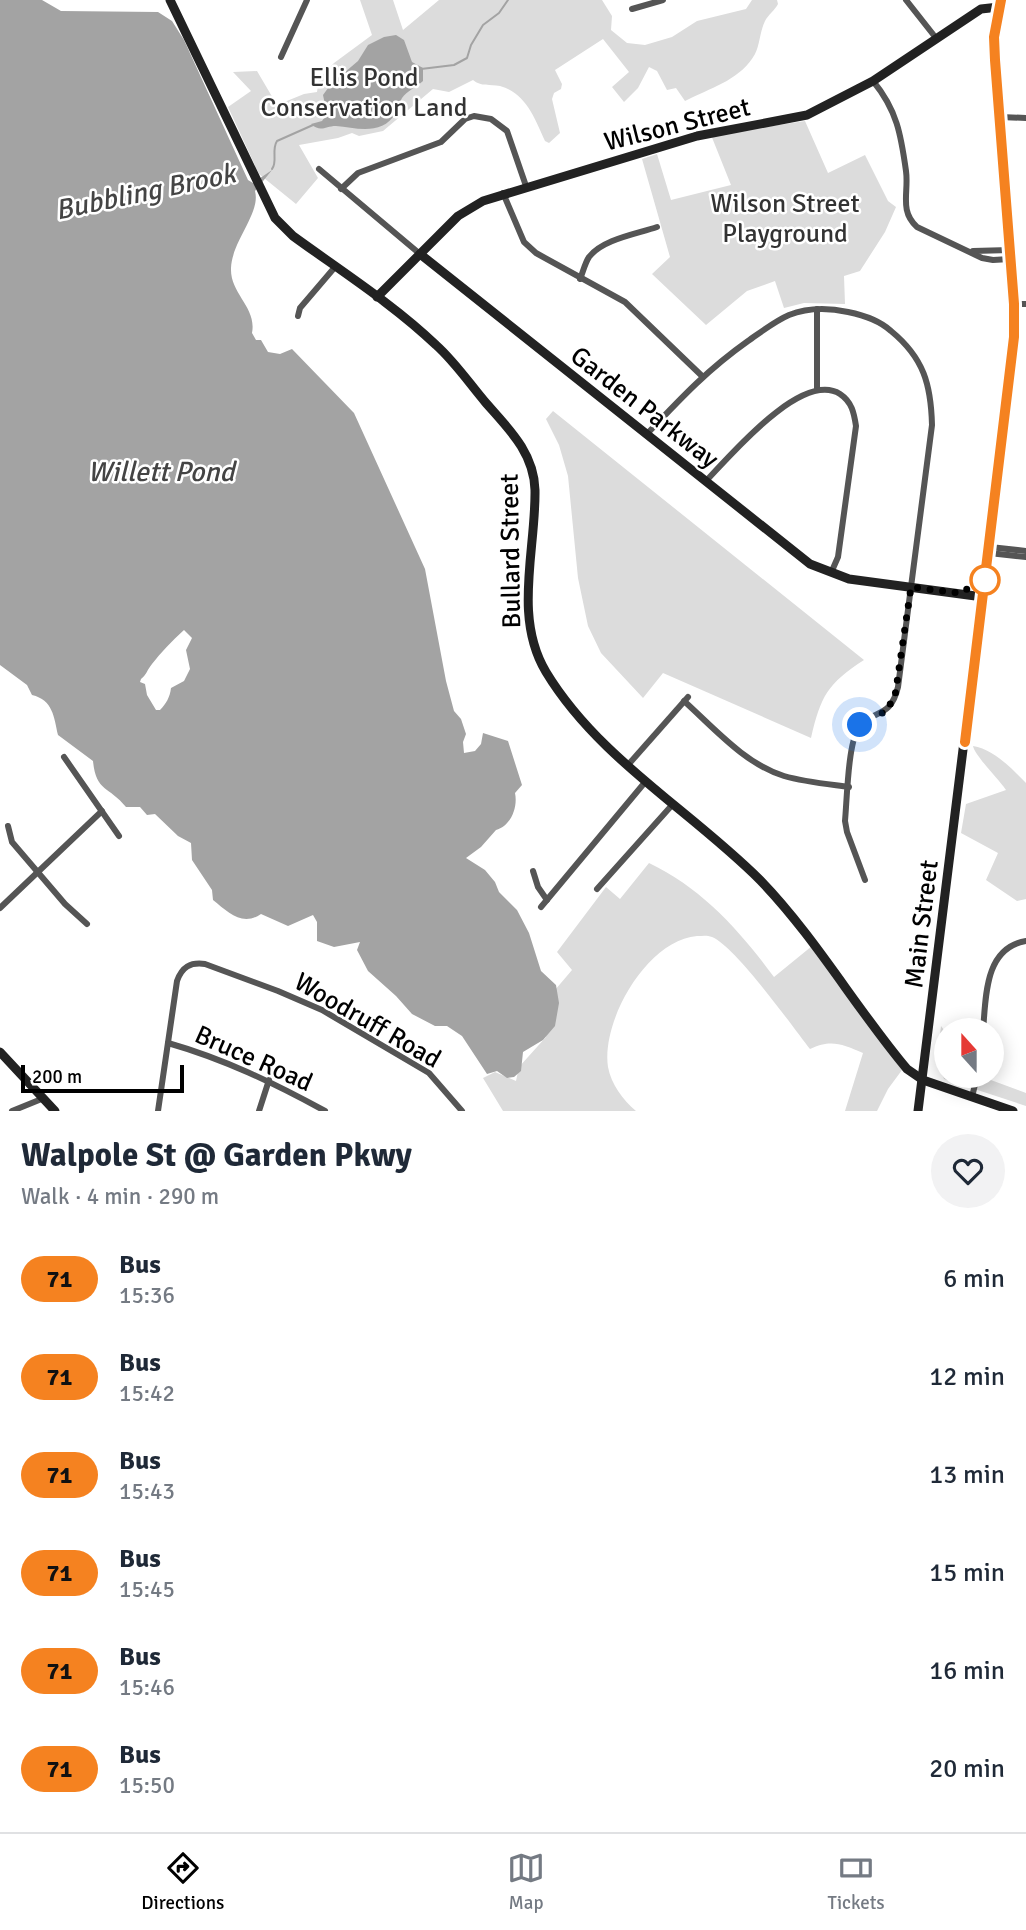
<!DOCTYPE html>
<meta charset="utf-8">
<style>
:root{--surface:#fff;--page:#f2f2f3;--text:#1f2937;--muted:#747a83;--line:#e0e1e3;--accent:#000}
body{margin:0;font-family:Signika,sans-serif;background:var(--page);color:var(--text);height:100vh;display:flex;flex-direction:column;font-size:26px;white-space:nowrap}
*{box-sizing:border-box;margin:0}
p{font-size:23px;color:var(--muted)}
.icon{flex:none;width:38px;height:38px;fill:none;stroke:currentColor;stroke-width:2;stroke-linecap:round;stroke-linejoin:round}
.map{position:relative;height:1111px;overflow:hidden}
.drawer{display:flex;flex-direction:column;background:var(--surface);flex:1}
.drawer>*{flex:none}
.badge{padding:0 14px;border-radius:23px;font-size:24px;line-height:46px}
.needle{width:46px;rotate:339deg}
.tools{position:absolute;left:934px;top:1018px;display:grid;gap:14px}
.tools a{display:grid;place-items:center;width:70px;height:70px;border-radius:50%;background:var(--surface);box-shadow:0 4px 18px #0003;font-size:35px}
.scale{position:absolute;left:21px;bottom:18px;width:163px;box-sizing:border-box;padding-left:7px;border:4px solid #000;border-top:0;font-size:19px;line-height:24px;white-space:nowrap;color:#000;-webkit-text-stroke:5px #fff;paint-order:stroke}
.you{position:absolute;width:35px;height:35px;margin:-18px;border:5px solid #fff;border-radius:50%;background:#1a73e8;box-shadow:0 0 0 10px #1a73e833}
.map>.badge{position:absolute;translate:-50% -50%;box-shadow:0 0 0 4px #fff}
.round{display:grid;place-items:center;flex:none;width:74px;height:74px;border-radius:37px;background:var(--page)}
.overview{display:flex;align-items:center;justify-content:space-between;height:119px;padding:0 21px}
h1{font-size:33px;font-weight:800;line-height:52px}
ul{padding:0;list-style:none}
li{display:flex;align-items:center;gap:21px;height:98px;padding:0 21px}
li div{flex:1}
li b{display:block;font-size:26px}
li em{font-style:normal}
li .badge{min-width:77px;font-weight:700;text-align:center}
.tab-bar{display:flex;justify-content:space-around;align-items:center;height:98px;border-top:2px solid var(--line);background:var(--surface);font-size:19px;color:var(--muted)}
.tab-bar a{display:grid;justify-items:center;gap:4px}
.tab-bar .on{color:var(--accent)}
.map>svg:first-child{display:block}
.green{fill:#dcdcdc}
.water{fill:#a3a3a3;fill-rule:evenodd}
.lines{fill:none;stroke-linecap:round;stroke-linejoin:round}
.stream{stroke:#a3a3a3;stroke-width:2}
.street{stroke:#555;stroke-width:6}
.secondary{stroke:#222;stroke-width:9}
.line-casing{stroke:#fff;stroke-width:16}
.line{stroke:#f58220;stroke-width:10}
.walk{stroke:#000;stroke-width:7;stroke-dasharray:0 12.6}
.stop-dot{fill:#fff;stroke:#f58220;stroke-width:3.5}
.labels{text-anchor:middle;stroke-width:5;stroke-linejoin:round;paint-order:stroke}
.park-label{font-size:26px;fill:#333;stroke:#fff}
.street-label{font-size:26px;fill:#000;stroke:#fff}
.water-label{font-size:28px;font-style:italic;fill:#444;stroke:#fff}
</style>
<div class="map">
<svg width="1026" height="1111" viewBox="0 0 1026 1111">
<rect width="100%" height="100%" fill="#fff"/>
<g class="green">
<path d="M360 0H393L403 30 439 0H602L612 16 611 30 627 43 645 45 672 37 697 21 746 9 752 0H777L778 4C775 10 768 15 765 21 760 31 760 44 755 54 742 78 714 87 691 98L685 101 676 88 667 90 657 71 649 67 638 88 624 102 612 87 629 72 603 39 555 70 562 84 561 89 554 93 552 99 560 133 549 143 545 141C535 119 526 93 500 86 490 84 481 87 473 80L449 92 433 89 383 131 359 136 352 133 338 138 299 145 318 178 296 204 259 174 228 107 251 91 233 72 257 71 277 105 304 94 317 92 319 79 334 63 372 35Z"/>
<path d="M805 121 828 173 865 155 888 201 896 207 885 232 860 271 844 276 845 304 804 303 784 308 775 281 747 291 706 325 652 274 670 257 642 159 657 154 671 200 731 185 711 135Z"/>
<path d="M553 411 864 660C827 684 821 696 811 738L663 673 643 698 601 653 588 626 578 578 568 476 559 445 546 419Z"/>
<path d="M973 746C995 750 1011 768 1026 783V899L1017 901 986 880 998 853 961 833 966 804 1006 790C998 778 975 756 973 746Z"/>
<path d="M649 863C702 888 740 931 774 977L812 946 902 1070 888 1089 877 1111H845L863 1053C842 1044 831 1039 810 1049 792 1026 735 946 712 937 707 935 702 936 697 936 647 940 601 1021 608 1067 611 1084 623 1100 636 1111H503L483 1078 495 1072 516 1081 519 1067 546 1037 555 990 572 970 557 952 606 887 620 899Z"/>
<path d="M941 1026 947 1034V1076H980L1026 1093V1106L944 1079 937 1059Z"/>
</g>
<g class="water">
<path d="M0 0H42L61 11 158 12 172 21 184 40 248 180 253 183 272 170 255 191C261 213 232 241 231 268 230 294 257 307 252 333L256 340H261L268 352 280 354 292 349 354 413 425 569 446 681 454 711 461 719 466 734 463 742 464 753 475 751 481 744 483 733 508 741 522 785 515 793C518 807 511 826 496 830L481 847 466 858 485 870 495 882 499 892 517 910 529 933 541 971 556 985 559 1003 555 1026 543 1040 523 1052 521 1071 514 1077 507 1078 497 1071 487 1074 462 1036 447 1026H435L412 1014 396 996 368 971 357 950 360 942 334 947 317 941V922L313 915 288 926 261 914C242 927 228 912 213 900L212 890 192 860 191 843 178 836 155 814 147 815 140 807H126C109 786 96 792 93 761L58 735C54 717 53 700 32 695L27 685 0 665ZM184 630 192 638 186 650 190 669 184 681 171 688C170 697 166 704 160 710H156L147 695 145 684 140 682 141 679C147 674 147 670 152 664 161 652 172 641 184 630Z"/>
<path d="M396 35 404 40 412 62 423 68V81C416 87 407 91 402 98 399 103 399 109 396 113 382 136 357 128 336 126 325 126 321 133 311 124L322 121 327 114 323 95 331 84 358 61 368 45 384 37Z"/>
</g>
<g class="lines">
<g class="stream">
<path d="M421 69 454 65 467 58 471 45 483 25 499 13 508 0"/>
<path d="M272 169C278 162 271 150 277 141L313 125"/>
</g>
<g class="street">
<path d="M906 0 936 38"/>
<path d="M632 9 663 0"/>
<path d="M281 57 307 0"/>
<path d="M873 81C897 110 901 135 906 171 909 192 899 211 917 227L982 258 993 260 1010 259"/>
<path d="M1000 117 1026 118"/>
<path d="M319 169 420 254"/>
<path d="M341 189 358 173 441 142 465 119 474 116 491 119 507 131 526 186"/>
<path d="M503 193 524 242 536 253 625 302 702 376"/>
<path d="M973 251 1010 250"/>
<path d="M580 279C583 272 585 263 589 257 603 239 637 234 657 227"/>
<path d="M1014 304H1026"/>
<path d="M817 309V388"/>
<path d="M298 316 300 308 335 267"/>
<path d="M646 435C681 398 707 370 748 341 761 332 775 321 789 315 807 308 829 308 848 312 863 315 879 320 891 331 924 358 931 385 932 425L898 687C890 721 871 708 858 729 848 745 847 799 845 821L847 832 865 880"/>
<path d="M706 481C730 456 802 370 840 394 852 402 854 413 856 426L838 557 831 573"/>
<path d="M990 547 1026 551"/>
<path d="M989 553 1026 557"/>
<path d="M684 701C714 728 745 764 784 776 805 782 827 784 849 787"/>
<path d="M64 757 119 836"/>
<path d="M628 765 688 697"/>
<path d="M8 826 12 842 65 904 87 924"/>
<path d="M533 871 538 887 547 900"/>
<path d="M597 889 673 804"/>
<path d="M541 907 646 781"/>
<path d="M0 908 102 811"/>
<path d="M983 1031C986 998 984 948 1026 941"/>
<path d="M168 1043C224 1059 274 1083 325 1111"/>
<path d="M972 1097 977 1076"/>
<path d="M12 1111 44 1098"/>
<path d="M158 1111 177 981C182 967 190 962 205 964L278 991 322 1010 429 1073 462 1111"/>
<path d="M259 1111 269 1080"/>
</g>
<g class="secondary">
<path d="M170 0 275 218 293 236C341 271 393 304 436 345 455 362 469 383 486 403 509 429 534 453 535 490 536 550 513 617 546 672 598 758 690 810 760 880 816 938 855 1007 907 1069L923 1080 1013 1111"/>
<path d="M420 254 810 564 849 579 983 597"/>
<path d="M377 297 458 216 483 201 697 136 807 115 873 81 981 9 999 7"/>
<path d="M0 1052 55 1111"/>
<path d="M918 1111 1012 356 1014 304 995 59V27L1001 0"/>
</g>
</g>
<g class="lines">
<defs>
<path id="line" d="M965 742 1014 337V304L995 60 994 37 1001 0"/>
</defs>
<use href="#line" class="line-casing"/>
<use href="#line" class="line"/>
<path class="walk" d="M860 725 886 711 895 696 911 587 959 593 985 580"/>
</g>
<circle class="stop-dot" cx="985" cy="580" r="14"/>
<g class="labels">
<g class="park-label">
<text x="364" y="86">Ellis Pond<tspan x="364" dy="30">Conservation Land</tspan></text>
<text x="785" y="212">Wilson Street<tspan x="785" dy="30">Playground</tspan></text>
</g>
<g class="street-label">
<text transform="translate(677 124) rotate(-14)" y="9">Wilson Street</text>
<text transform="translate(645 407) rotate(38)" y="9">Garden Parkway</text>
<text transform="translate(510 551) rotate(-91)" y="9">Bullard Street</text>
<text transform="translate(921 924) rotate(-83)" y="9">Main Street</text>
<text transform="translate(368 1020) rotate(30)" y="9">Woodruff Road</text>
<text transform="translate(254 1058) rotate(24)" y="9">Bruce Road</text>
</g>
<g class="water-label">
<text transform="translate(145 191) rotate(-12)" y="10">Bubbling Brook</text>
<text x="161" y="481">Willett Pond</text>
</g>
</g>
</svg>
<div class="tools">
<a><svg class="needle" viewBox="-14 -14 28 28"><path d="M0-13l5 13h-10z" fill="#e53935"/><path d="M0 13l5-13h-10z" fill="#747a83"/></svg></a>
</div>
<div class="scale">200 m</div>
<div class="you" style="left:860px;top:725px"></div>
</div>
<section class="drawer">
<div class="overview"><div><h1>Walpole St @ Garden Pkwy</h1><p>Walk · 4 min · 290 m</p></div><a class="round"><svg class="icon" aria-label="heart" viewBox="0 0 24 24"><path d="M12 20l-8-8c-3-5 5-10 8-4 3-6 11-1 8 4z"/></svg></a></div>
<ul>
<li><span class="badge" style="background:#f58220;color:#111">71</span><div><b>Bus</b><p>15:36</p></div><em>6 min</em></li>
<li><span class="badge" style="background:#f58220;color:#111">71</span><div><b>Bus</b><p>15:42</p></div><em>12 min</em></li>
<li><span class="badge" style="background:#f58220;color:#111">71</span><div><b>Bus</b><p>15:43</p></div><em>13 min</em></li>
<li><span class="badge" style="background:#f58220;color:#111">71</span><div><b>Bus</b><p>15:45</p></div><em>15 min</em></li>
<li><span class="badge" style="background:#f58220;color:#111">71</span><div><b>Bus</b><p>15:46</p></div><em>16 min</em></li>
<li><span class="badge" style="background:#f58220;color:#111">71</span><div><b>Bus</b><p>15:50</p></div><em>20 min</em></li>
</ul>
</section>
<nav class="tab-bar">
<a class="on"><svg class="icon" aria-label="directions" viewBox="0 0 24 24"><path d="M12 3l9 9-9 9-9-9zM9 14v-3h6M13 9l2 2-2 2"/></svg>Directions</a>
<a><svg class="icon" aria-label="map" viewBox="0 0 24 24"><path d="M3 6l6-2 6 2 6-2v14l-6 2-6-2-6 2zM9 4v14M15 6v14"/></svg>Map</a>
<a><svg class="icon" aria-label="tickets" viewBox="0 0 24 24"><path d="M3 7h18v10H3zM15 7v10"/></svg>Tickets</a>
</nav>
